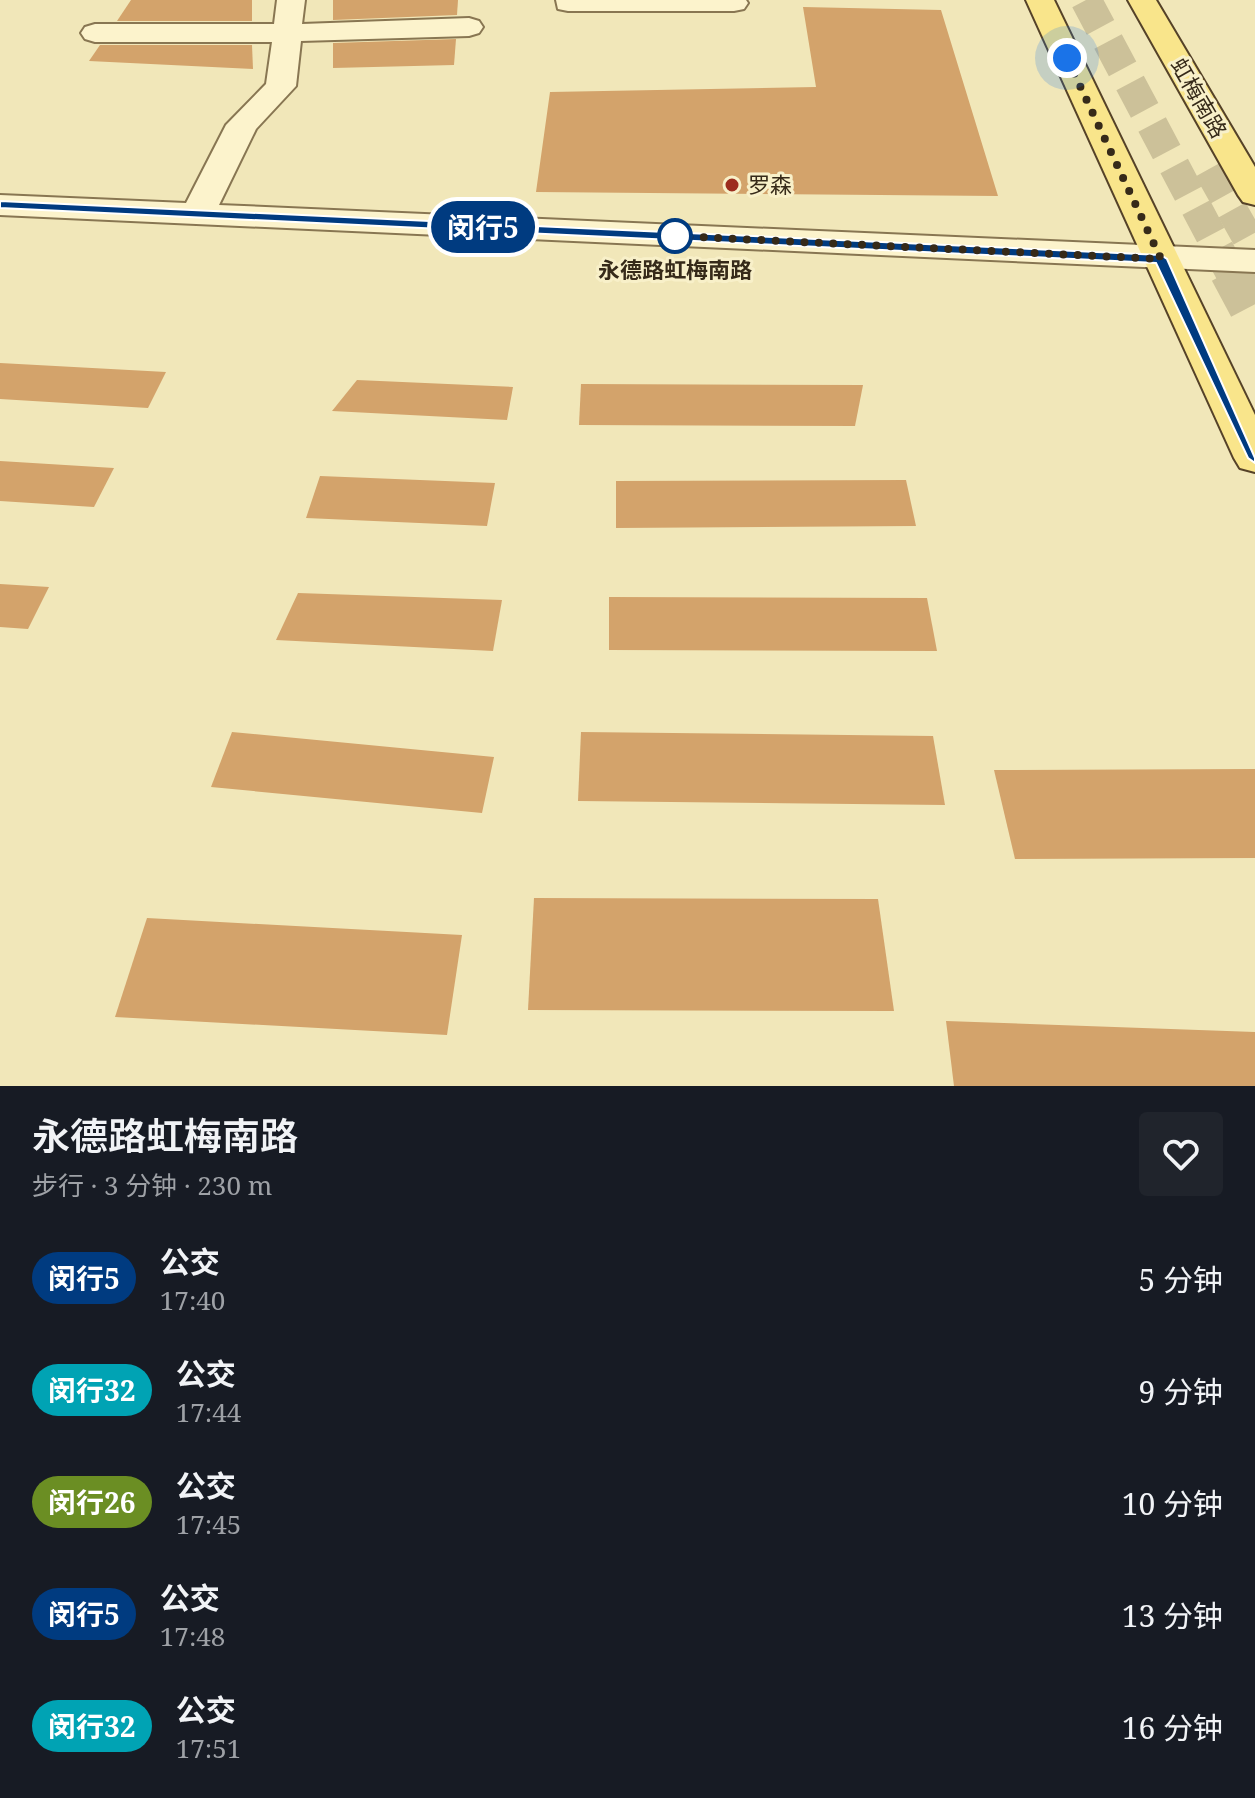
<!DOCTYPE html>
<html lang="zh">
<meta charset="utf-8">
<style>
:root{--surface:#171b24;--page:#20242c;--text:#f1f3f6;--muted:#9ea1a6}
body{margin:0;font-family:"Noto Serif","Noto Sans SC",serif;background:var(--page);color:var(--text);height:100vh;display:flex;flex-direction:column;font-size:30px;white-space:nowrap}
*{box-sizing:border-box;margin:0}
p{font-size:26px;color:var(--muted)}
.icon{flex:none;width:44px;height:44px;fill:none;stroke:currentColor;stroke-width:2;stroke-linecap:round;stroke-linejoin:round}
.map{position:relative;height:1086px;overflow:hidden}
.details{display:flex;flex-direction:column;background:var(--surface);flex:1}
.details>*{flex:none}
.badge{padding:0 16px;border-radius:26px;font-size:28px;line-height:52px}
.you{position:absolute;width:40px;height:40px;margin:-20px;border:6px solid #fff;border-radius:50%;background:#1a73e8;box-shadow:0 0 0 12px #1a73e833}
.map>.badge{position:absolute;translate:-50% -50%;box-shadow:0 0 0 4px #fff}
.round{display:grid;place-items:center;flex:none;width:84px;height:84px;border-radius:8px;background:var(--page)}
.headline{display:flex;align-items:center;justify-content:space-between;height:136px;padding:0 32px}
h1{font-size:38px;font-weight:600;line-height:60px}
ul{padding:0;list-style:none}
li{display:flex;align-items:center;gap:24px;height:112px;padding:0 32px}
li div{flex:1}
li b{display:block;font-size:30px}
li em{font-style:normal}
li .badge{min-width:88px;font-weight:700;text-align:center}
.map>svg:first-child{display:block}
.building{fill:#d3a36b}
.lines{fill:none;stroke-linecap:round;stroke-linejoin:round}
.highway-tunnel-far1{stroke:#ccc199;stroke-width:31;stroke-dasharray:31 16;stroke-linecap:butt}
.highway-tunnel{stroke:#ccc199;stroke-width:41;stroke-dasharray:41 20;stroke-linecap:butt}
.minor-casing{stroke:#887652;stroke-width:4}
.major-casing{stroke:#554228;stroke-width:4}
.minor{fill:#fcf3cc;fill-rule:evenodd}
.major{fill:#f9e58b;fill-rule:evenodd}
.line{fill:#003b80;stroke:#fff;stroke-width:2}
.walk{stroke:#362a19;stroke-width:8;stroke-dasharray:0 14.4}
.poi-dot{fill:#9c2d1e;stroke:#f8f0c9;stroke-width:3}
.stop-dot{fill:#fff;stroke:#003b80;stroke-width:4}
.labels{text-anchor:middle;stroke-width:6;stroke-linejoin:round;paint-order:stroke}
.far-street-label{font-size:22px;fill:#362a19;stroke:#f8f0c9}
.far-poi-label{font-size:22px;fill:#362a19;stroke:#f8f0c9;text-anchor:start}
.far-stop-label{font-size:22px;font-weight:bold;fill:#362a19;stroke:#f8f0c9}
</style>
<div class="map">
<svg width="1255" height="1086" viewBox="0 0 1255 1086">
<rect width="100%" height="100%" fill="#f1e7b9"/>
<g class="building">
<path d="M131 0H252V21H117Z"/>
<path d="M333 0H458L457 15 333 20Z"/>
<path d="M803 7 941 10 998 196 536 192 550 92 816 87Z"/>
<path d="M456 39 454 65 333 68V43Z"/>
<path d="M100 45H252L253 69 89 61Z"/>
<path d="M0 363 166 372 148 408 0 399Z"/>
<path d="M357 380 513 387 507 420 332 411Z"/>
<path d="M581 384 863 385 855 426 579 425Z"/>
<path d="M0 461 114 468 94 507 0 501Z"/>
<path d="M320 476 495 483 487 526 306 518Z"/>
<path d="M906 480 916 526 616 528V481Z"/>
<path d="M0 584 49 587 28 629 0 627Z"/>
<path d="M298 593 502 600 493 651 276 640Z"/>
<path d="M609 597 927 598 937 651 609 650Z"/>
<path d="M232 732 494 757 482 813 211 787Z"/>
<path d="M581 732 933 736 945 805 578 801Z"/>
<path d="M1255 769V858L1015 859 994 770Z"/>
<path d="M534 898 878 899 894 1011 528 1010Z"/>
<path d="M147 918 462 935 447 1035 115 1017Z"/>
<path d="M946 1021 1255 1032V1086H954Z"/>
</g>
<g class="lines">
<g class="highway-tunnel-far1">
<path d="M1086 0 1231 273"/>
<path d="M1209 169 1255 251"/>
</g>
<path class="highway-tunnel" d="M1230 271 1255 318"/>
<defs>
<g id="minor">
<path d="M277 0H305L302 24 469 18 479 21 483 27 479 33 469 36 301 41 296 86 256 129 219 205 1255 250V272L0 215V195L186 203 226 125 266 84 272 42H95L85 39 81 33 85 27 95 24H274Z"/>
<path d="M556 0H746L748 3 744 9 734 11H568L558 9Z"/>
</g>
<g id="major">
<path d="M1026 0H1054L1255 415V472L1240 468 1234 458Z"/>
<path d="M1128 0H1156L1255 167V205L1243 202 1238 195Z"/>
</g>
</defs>
<use href="#minor" class="minor-casing"/>
<use href="#major" class="major-casing"/>
<use href="#minor" class="minor"/>
<use href="#major" class="major"/>
</g>
<path class="line" d="M0 201 1161 255 1167 259 1255 458V463L1248 458 1156 263 0 208Z"/>
<g class="lines">
<path class="walk" d="M675 236 1161 259 1067 58"/>
</g>
<circle class="poi-dot" cx="732" cy="185" r="8"/>
<circle class="stop-dot" cx="675" cy="236" r="16"/>
<g class="labels">
<g class="far-street-label">
<text transform="translate(1199 98) rotate(60)" y="8">虹梅南路</text>
</g>
<g class="far-poi-label">
<text x="748" y="193">罗森</text>
</g>
<g class="far-stop-label">
<text x="675" y="278">永德路虹梅南路</text>
</g>
</g>
</svg>
<div class="you" style="left:1067px;top:58px"></div>
<b class="badge" style="left:483px;top:227px;background:#003b80;color:#fff">闵行5</b>
</div>
<section class="details">
<div class="headline"><div><h1>永德路虹梅南路</h1><p>步行 · 3 分钟 · 230 m</p></div><a class="round"><svg class="icon" aria-label="heart" viewBox="0 0 24 24"><path d="M12 20l-8-8c-3-5 5-10 8-4 3-6 11-1 8 4z"/></svg></a></div>
<ul>
<li><span class="badge" style="background:#003b80;color:#fff">闵行5</span><div><b>公交</b><p>17:40</p></div><em>5 分钟</em></li>
<li><span class="badge" style="background:#00a3b4;color:#fff">闵行32</span><div><b>公交</b><p>17:44</p></div><em>9 分钟</em></li>
<li><span class="badge" style="background:#6b8e23;color:#fff">闵行26</span><div><b>公交</b><p>17:45</p></div><em>10 分钟</em></li>
<li><span class="badge" style="background:#003b80;color:#fff">闵行5</span><div><b>公交</b><p>17:48</p></div><em>13 分钟</em></li>
<li><span class="badge" style="background:#00a3b4;color:#fff">闵行32</span><div><b>公交</b><p>17:51</p></div><em>16 分钟</em></li>
</ul>
</section>
